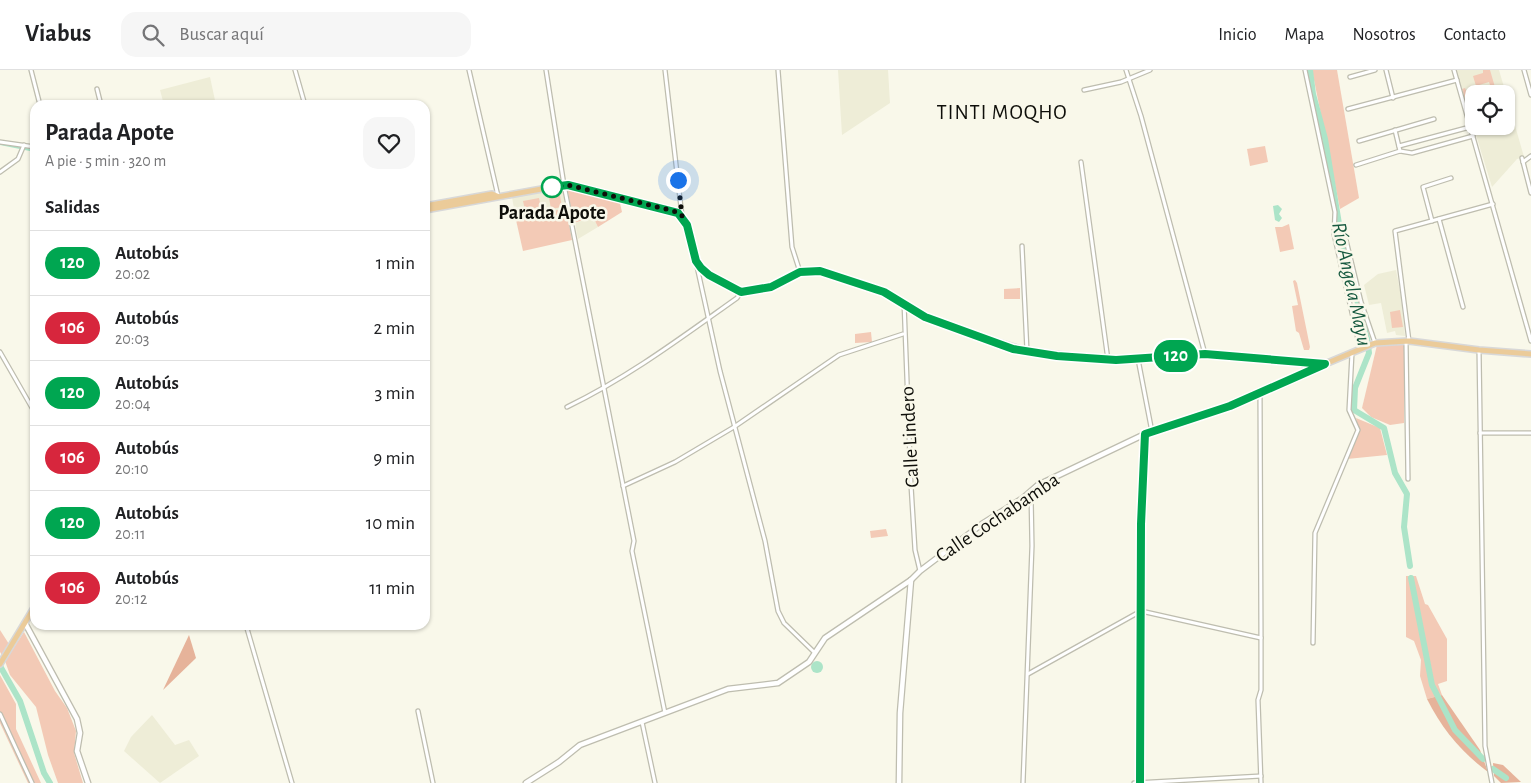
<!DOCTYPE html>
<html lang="es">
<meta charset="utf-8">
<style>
:root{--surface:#fff;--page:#f6f6f6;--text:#202124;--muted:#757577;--line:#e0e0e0}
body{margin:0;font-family:"Alegreya Sans",sans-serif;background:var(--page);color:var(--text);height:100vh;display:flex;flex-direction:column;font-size:19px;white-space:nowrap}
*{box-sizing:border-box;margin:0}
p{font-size:16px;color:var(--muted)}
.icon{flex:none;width:28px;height:28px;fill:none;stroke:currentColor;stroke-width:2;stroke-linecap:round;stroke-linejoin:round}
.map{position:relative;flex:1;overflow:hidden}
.panel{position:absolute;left:30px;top:30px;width:400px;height:530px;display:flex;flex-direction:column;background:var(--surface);border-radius:15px;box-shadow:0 1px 4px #0004}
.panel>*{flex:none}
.badge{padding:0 10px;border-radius:16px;font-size:18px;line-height:32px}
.tools{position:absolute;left:1465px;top:15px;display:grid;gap:10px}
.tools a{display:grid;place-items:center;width:50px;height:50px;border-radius:10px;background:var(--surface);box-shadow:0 1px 4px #0004;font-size:25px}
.you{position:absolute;width:25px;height:25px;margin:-12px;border:4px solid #fff;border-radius:50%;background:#1a73e8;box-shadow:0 0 0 8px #1a73e833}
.map>.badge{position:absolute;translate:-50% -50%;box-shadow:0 0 0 2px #fff}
h2{padding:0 15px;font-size:19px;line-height:45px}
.round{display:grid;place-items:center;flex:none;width:52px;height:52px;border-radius:15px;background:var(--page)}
.headline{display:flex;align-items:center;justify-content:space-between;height:85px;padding:0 15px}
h1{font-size:24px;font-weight:600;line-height:38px}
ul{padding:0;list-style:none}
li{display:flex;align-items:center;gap:15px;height:65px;padding:0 15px;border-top:1px solid var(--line)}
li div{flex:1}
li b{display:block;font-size:19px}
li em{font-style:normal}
li .badge{min-width:55px;font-weight:700;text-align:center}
header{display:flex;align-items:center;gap:30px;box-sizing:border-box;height:70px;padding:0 25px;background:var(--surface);border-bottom:1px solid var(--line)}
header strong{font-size:24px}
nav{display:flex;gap:28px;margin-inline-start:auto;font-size:18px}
.search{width:350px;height:45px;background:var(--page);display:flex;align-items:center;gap:12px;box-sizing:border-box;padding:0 18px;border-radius:15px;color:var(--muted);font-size:19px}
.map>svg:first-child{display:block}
.built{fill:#eeedd7}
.green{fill:#f3cab6}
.forest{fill:#e6b39a}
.water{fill:#ace4c8}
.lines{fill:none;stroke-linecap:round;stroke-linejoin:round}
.canal{stroke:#ace4c8;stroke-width:4}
.river{stroke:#ace4c8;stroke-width:6}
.minor-casing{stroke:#bebdaf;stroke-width:5.5}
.tertiary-casing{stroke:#bebdaf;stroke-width:7}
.primary-casing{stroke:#d8d8d8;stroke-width:8}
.minor{stroke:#fff;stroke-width:3}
.tertiary{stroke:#fff;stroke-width:4.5}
.primary{stroke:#ebcb99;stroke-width:5}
.line-casing{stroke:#fff;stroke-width:11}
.line{stroke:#00a651;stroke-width:8}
.walk{stroke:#0e0e09;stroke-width:5;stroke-dasharray:0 9}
.stop-dot{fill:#fff;stroke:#00a651;stroke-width:2.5}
.labels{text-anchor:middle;stroke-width:5;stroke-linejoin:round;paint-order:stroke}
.stop-label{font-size:20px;font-weight:bold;fill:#0e0e09;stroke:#f9f8ea}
.street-label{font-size:20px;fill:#0e0e09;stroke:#f9f8ea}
.neighbourhood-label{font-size:21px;letter-spacing:1px;fill:#0e0e09;stroke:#f9f8ea}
.water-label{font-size:21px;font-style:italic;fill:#16593f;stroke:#f9f8ea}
</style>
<header>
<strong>Viabus</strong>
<div class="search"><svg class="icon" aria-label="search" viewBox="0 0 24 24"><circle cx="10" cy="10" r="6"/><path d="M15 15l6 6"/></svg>Buscar aquí</div>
<nav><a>Inicio</a><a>Mapa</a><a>Nosotros</a><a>Contacto</a></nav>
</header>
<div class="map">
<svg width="1531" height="713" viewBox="0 0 1531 713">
<rect width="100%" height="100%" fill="#f9f8ea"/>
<g class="built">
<path d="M838 0H888L890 33 842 65Z"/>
<path d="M1456 0H1499L1506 24H1474V56H1506V24L1524 87 1517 89 1492 117Z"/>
<path d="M210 7 216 35H164L160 20Z"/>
<path d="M562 118 566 138 516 150 512 127Z"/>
<path d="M593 147 598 157 578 169 575 153Z"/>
<path d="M1396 200 1401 226 1405 266 1396 265 1395 261 1387 263 1381 233 1369 235 1364 215 1378 204Z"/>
<path d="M152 645 175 675 189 670 199 686 160 713 124 681 131 667Z"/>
</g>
<g class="green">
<path d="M1312 0H1337L1359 128 1340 139Z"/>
<path d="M1483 0H1490L1497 24H1493L1489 12 1476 16 1473 6 1483 3Z"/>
<path d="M1465 18 1474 40V47L1471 48 1462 19Z"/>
<path d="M1265 76 1268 92 1250 96 1247 79Z"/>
<path d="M567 117 619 129 622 142 598 157 593 147 574 153Z"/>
<path d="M559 120 562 137 551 139 548 122Z"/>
<path d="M539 128 541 137 525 140 523 131Z"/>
<path d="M566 138 572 170 523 181 516 150Z"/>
<path d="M1289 154 1294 179 1280 182 1275 157H1282Z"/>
<path d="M1295 210 1297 213 1310 277 1309 280H1304L1299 263 1296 261 1292 236 1298 235 1293 211Z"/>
<path d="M1020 218V229H1004V219Z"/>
<path d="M1400 240 1403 257 1392 258 1390 242Z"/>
<path d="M871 262 872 272 855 273V264Z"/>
<path d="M1404 274V353L1390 355 1371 347 1362 338 1377 275Z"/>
<path d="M1356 348 1380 358 1387 385 1347 389 1359 361Z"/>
<path d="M886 459 888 466 871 468 870 461Z"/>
<path d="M1406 506H1416L1425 534 1428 535 1447 569V611L1438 614 1442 625 1427 629 1420 606 1421 590 1414 571 1406 567Z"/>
<path d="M0 560 9 574 2 585 0 582Z"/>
<path d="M24 562 55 621 67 638 76 661 74 683 83 713H58L48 685 36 637 10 605 5 591Z"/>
<path d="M0 605 16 634V659L41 713H28L0 653Z"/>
</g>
<g class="forest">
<path d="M189 565 196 588 163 620Z"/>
<path d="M1442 625 1480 680 1488 702C1461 682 1442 659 1427 629Z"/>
<path d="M1493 693 1503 695 1521 712 1501 713 1494 706Z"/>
</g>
<g class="water">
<path d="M1278 135 1282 139 1279 144 1282 148 1279 152 1275 150 1273 136Z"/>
<circle cx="817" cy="597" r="6"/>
</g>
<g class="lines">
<path class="canal" d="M0 73 35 80"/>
<g class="river">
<path d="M1310 0 1313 24 1325 69 1342 172 1367 268 1369 283 1355 318 1354 340 1384 358 1395 403 1407 424 1404 457 1410 496"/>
<path d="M1411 508 1432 615 1455 660 1483 689"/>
<path d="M0 596 20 631 44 703 50 713"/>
<path d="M1493 699 1506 708"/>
</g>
<defs>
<g id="minor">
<path d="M31 0 40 35"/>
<path d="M295 0 305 35"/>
<path d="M469 0 498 126"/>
<path d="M546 0 564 115 634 471 632 481 665 643"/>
<path d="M665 0 682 146"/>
<path d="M778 0 792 177 800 202"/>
<path d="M1126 0 1141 46 1205 284"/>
<path d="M1305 0 1335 142 1334 164 1360 278"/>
<path d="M1386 0 1393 28"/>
<path d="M1454 0 1531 271"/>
<path d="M1524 0 1531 25"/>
<path d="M1350 7 1375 0"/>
<path d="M97 19 101 35"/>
<path d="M1084 20 1121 12 1150 0"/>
<path d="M295 35 305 34"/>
<path d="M1348 39 1457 10"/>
<path d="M1395 60 1400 81"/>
<path d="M1359 71 1434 49"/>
<path d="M0 72 35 77"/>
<path d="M1399 76 1470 57"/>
<path d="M1522 88 1531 123"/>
<path d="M1081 92 1108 290"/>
<path d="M1523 92 1531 86"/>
<path d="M1356 95 1400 81 1412 83 1473 66"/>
<path d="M0 102 18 89 24 75"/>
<path d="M1439 149 1463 237"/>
<path d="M1432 151 1423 117 1451 108"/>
<path d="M1346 170 1361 232 1375 273"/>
<path d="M1022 176 1027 281"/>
<path d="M696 192 720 301 765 471 778 541 784 553 815 583"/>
<path d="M904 232 911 415 915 480 920 501"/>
<path d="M1406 271 1408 409"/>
<path d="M1409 271 1395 161 1493 134"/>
<path d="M1479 280 1485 676 1492 713"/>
<path d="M0 282 35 343"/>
<path d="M1138 289 1152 362"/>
<path d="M1260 325 1261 568V620L1258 630 1261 713"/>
<path d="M567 337C629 307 682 267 737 228L741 222"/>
<path d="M1480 363H1531"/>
<path d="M623 416 675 392 734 357 839 285 903 264"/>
<path d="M246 555 292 713"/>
<path d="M1313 573 1315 463 1358 360 1349 340 1352 283"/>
<path d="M1028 604 1141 541 1261 568"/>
<path d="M418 641 433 713"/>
<path d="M0 644 32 713"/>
<path d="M642 652 655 713"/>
<path d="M1023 713 1032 476 1031 422"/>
<path d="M1134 713 1261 706"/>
<path d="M1140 713 1141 454 1145 364"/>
</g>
<g id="tertiary">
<path d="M25 553 77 649 80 663 77 681 88 713"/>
<path d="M526 713 559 692 580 675 728 619 778 613 809 592 825 568 911 510 920 501 982 454 1023 428 1038 415 1145 364 1231 336 1325 294"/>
<path d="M899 713 900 643 911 510"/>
</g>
<g id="primary">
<path d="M425 136 492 124 497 126"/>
<path d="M425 140 564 115 677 143 687 155 696 191 701 198 709 205 741 222 755 221 771 217 800 203 820 201 884 222 925 247 954 259 1027 281 1116 291 1205 284 1325 294 1375 273 1409 271 1479 280 1531 284"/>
<path d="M1304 292 1307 302"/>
<path d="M0 594 35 536"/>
</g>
</defs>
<use href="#minor" class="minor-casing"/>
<use href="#tertiary" class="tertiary-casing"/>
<use href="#primary" class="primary-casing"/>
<use href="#minor" class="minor"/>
<use href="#tertiary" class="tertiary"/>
<use href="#primary" class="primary"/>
</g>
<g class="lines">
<defs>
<path id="line" d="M552 117 568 115 678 143 687 155 696 191 701 198 709 205 741 222 771 217 800 202 820 201 884 222 925 247 1013 279 1057 286 1116 290 1205 284 1325 294 1230 336 1145 364 1141 454 1140 713"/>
</defs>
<use href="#line" class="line-casing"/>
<use href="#line" class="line"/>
<path class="walk" d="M552 117 568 115 674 141 682 146 678 110"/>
</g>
<circle class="stop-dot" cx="552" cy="117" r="10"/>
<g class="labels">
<g class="stop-label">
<text x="552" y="149">Parada Apote</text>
</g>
<g class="street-label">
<text transform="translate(909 367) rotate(-93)" y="7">Calle Lindero</text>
<text transform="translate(997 447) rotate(-34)" y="7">Calle Cochabamba</text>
</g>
<g class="neighbourhood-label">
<text x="1002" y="49">TINTI MOQHO</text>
</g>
<g class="water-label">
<text transform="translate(1352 214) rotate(78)" y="7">Río Angela Mayu</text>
</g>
</g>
</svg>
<div class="tools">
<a><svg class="icon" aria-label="locate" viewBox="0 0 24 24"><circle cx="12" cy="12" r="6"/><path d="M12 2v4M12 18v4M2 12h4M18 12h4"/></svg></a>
</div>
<div class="you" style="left:678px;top:110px"></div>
<b class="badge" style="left:1176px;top:286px;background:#00a651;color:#fff">120</b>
<section class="panel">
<div class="headline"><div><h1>Parada Apote</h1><p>A pie · 5 min · 320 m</p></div><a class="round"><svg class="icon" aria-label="heart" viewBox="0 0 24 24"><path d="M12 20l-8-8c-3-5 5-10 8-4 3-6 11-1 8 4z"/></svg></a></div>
<h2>Salidas</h2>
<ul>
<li><span class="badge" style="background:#00a651;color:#fff">120</span><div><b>Autobús</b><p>20:02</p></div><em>1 min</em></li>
<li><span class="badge" style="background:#d7263d;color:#fff">106</span><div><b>Autobús</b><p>20:03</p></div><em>2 min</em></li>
<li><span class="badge" style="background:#00a651;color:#fff">120</span><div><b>Autobús</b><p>20:04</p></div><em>3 min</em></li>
<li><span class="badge" style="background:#d7263d;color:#fff">106</span><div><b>Autobús</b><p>20:10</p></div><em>9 min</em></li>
<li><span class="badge" style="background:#00a651;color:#fff">120</span><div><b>Autobús</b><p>20:11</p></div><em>10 min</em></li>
<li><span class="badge" style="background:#d7263d;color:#fff">106</span><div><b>Autobús</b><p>20:12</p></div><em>11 min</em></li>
</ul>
</section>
</div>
